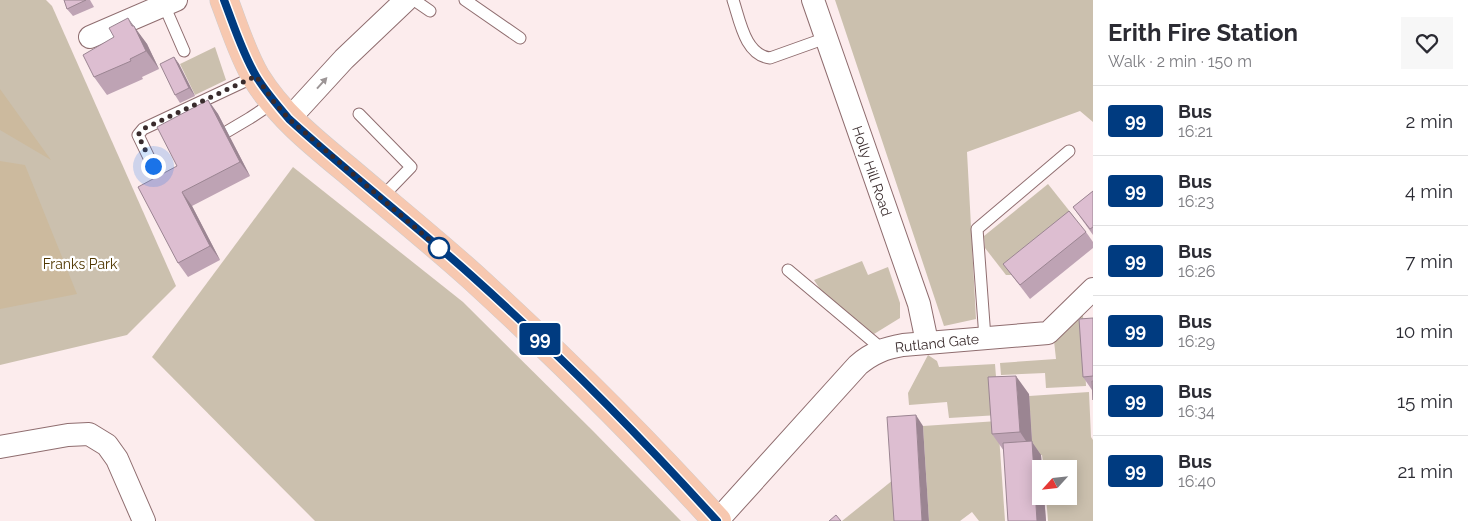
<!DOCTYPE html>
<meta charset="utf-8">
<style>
:root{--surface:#fff;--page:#f7f7f7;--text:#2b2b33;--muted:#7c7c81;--line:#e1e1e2}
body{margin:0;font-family:Raleway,sans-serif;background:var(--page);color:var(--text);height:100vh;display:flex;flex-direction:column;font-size:19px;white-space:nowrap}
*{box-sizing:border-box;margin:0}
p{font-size:16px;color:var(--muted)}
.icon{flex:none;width:28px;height:28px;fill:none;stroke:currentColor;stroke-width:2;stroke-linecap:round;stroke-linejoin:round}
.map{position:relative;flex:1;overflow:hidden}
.details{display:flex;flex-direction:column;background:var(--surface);width:375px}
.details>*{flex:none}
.badge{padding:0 10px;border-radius:4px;font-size:18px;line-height:32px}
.needle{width:32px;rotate:243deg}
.controls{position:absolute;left:1032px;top:460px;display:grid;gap:10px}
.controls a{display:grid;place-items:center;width:45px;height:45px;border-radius:0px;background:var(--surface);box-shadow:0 2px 12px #0003;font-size:25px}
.you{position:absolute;width:25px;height:25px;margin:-12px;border:4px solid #fff;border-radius:50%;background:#1a73e8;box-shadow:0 0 0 8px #1a73e833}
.map>.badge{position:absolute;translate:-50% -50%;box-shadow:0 0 0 2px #fff}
.round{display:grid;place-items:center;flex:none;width:52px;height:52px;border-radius:0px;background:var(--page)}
.overview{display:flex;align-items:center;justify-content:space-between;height:85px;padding:0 15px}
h1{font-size:24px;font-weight:700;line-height:38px}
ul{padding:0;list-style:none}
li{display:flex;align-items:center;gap:15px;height:70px;padding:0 15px;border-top:1px solid var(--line)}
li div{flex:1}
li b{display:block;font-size:19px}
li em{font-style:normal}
li .badge{min-width:55px;font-weight:700;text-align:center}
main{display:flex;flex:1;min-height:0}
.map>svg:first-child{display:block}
.green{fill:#cbc0ae}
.forest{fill:#ccba9e}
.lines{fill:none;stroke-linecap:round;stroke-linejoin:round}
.lane-casing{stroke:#8f6d6f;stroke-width:13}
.street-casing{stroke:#8f6d6f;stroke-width:24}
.primary-casing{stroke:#cfcccc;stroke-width:29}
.lane{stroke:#fff;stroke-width:11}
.street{stroke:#fff;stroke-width:22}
.primary{stroke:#f7c8b0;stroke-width:28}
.wall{fill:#bea3b4}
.shaded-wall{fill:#9b8592}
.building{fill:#ddbed1;stroke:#9b8592}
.oneway{fill:#9c9596}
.line-casing{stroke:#fff;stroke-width:11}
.line{stroke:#003b80;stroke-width:8}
.walk{stroke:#392b2c;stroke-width:5;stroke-dasharray:0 9}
.stop-dot{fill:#fff;stroke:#003b80;stroke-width:2.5}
.labels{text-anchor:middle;stroke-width:4.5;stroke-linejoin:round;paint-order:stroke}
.street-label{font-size:14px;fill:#392b2c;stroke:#fff}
.park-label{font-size:14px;fill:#513802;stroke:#fff}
</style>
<main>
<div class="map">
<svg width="1093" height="521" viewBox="0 0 1093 521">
<rect width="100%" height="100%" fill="#fceced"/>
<g class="green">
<path d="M0 0H46L52 6 176 286 127 335 0 365Z"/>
<path d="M835 0H1093V122L1080 111 967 152 976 319 944 326Z"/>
<path d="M215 47 226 80 195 95 180 64Z"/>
<path d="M293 167 463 302 593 431 681 521H315L152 357Z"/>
<path d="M1048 184 1075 218 1076 223 1011 275H1006L985 248 984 236Z"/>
<path d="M862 261 868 275 888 267 900 303V318L874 334 822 292 814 280Z"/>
<path d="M1083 315 1086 386 1046 388 1045 373 1001 375 1000 363 1056 359 1054 341 1060 332Z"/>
<path d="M928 355 937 361 939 367 995 364 999 415 949 418 947 402 909 405 908 393Z"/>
<path d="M1089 392 1091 437 1093 440V521H1048L1046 496H1069V469H1044L1042 455 1033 456 1029 396Z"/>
<path d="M998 421 1005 521H979L972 512 960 521H929L923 426Z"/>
<path d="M893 480 898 521H842Z"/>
</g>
<g class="forest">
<path d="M0 89 51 160 0 130Z"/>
<path d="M0 161 25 165 77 294 0 309Z"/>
</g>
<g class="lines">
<defs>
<g id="lane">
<path d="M414 0 430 11"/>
<path d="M465 0 520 38"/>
<path d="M733 0C740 21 745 55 770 58L826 38"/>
<path d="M164 5 184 51"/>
<path d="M359 114 411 167 381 198"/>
<path d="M228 131 250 118 274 102"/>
<path d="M153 166 138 135 143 129 256 76"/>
<path d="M788 270 882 349"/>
<path d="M985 338 977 229 1069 151"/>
</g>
<g id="street">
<path d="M813 0 919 304 927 342"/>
<path d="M90 37 176 0"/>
<path d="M289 119 344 59 406 0"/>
<path d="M0 447 68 435 89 434 107 445 117 459 144 521"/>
<path d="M717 521 858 365C872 353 885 348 903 345L1048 333 1093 289"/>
</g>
<path id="primary" d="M224 0C234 26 242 53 256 77 280 116 316 144 351 173 392 208 434 242 474 278 559 356 640 436 717 521"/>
</defs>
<use href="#lane" class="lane-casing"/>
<use href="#street" class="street-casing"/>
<use href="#primary" class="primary-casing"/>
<use href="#lane" class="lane"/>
<use href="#street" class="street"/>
<use href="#primary" class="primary"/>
</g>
<g class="wall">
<path d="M64 0H90L94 7 73 16 67 9Z"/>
<path d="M133 26 147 44 159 69 142 77 143 79 107 95 94 77Z"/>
<path d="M174 57 179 64 195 96 180 103 175 95Z"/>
<path d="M208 100 218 114 250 176 192 206 220 260 188 277 178 263 177 166Z"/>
<path d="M1093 191V235L1073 207Z"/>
<path d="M1086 232 1093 242V248L1030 299 1003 264Z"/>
<path d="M1093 318V400L1092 390 1083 377Z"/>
<path d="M1029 394 1032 442 1041 455 1046 521H1008L1004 451 992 434Z"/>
</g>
<g class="shaded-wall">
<path d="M128 18 147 44 159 69 146 51Z"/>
<path d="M174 57 179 64 195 96 189 88Z"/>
<path d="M208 100 218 114 250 176 240 162Z"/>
<path d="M182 192 192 206 220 260 210 246Z"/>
<path d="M1016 376 1029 394 1032 442 1041 455 1042 469H1041V496H1044L1046 521H1037L1032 450 1020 432Z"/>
<path d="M916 415 923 426 929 521H922Z"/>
</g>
<g class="building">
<path d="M64 0H86L67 9Z"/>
<path d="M128 18 132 26H134L146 51 130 59 131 61 94 77 83 55 114 37 109 28Z"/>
<path d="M174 57 189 88 175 95 160 64Z"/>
<path d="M208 100 240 162 182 192 210 246 178 263 138 187 177 166 157 127Z"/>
<path d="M1093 191V227L1090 229 1073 207Z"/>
<path d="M1069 211 1086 232 1020 285 1003 264Z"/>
<path d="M1093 318V376L1083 377 1079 319Z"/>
<path d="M1016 376 1020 432 992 434 988 377Z"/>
<path d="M1092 381H1093V400Z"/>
<path d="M916 415 922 521H894L887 417Z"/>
<path d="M1032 441 1037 521H1008L1003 443Z"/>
<path d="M836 515 841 521H829Z"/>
</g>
<defs><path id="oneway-solid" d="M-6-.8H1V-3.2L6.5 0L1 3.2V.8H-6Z" transform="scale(1.25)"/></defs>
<use class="oneway" href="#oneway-solid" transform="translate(322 83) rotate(-48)"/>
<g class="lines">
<defs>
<path id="line" d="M224 0C234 26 242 52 256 76 265 91 277 105 289 119 349 174 413 223 473 277 559 354 640 436 717 521"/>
</defs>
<use href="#line" class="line-casing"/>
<use href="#line" class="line"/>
<path class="walk" d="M153 166 138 135 143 129 256 76 274 102 289 119 439 248"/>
</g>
<circle class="stop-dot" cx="439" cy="248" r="10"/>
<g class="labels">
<g class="street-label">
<text transform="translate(872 171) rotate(71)" y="5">Holly Hill Road</text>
<text transform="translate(937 343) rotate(-6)" y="5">Rutland Gate</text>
</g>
<g class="park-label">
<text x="80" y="269">Franks Park</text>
</g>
</g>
</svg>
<div class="controls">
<a><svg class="needle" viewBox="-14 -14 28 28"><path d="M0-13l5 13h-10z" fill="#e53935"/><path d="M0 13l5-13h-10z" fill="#7c7c81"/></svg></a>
</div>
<div class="you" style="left:153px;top:166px"></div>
<b class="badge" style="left:540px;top:339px;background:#003b80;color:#fff">99</b>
</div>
<section class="details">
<div class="overview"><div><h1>Erith Fire Station</h1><p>Walk · 2 min · 150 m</p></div><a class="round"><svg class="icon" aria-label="heart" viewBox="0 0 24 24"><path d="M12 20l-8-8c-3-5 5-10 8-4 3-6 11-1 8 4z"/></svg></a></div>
<ul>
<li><span class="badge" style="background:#003b80;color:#fff">99</span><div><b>Bus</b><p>16:21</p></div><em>2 min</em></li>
<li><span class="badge" style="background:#003b80;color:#fff">99</span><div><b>Bus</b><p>16:23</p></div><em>4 min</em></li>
<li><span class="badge" style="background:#003b80;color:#fff">99</span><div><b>Bus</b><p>16:26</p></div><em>7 min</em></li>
<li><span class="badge" style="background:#003b80;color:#fff">99</span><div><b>Bus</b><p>16:29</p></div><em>10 min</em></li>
<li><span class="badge" style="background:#003b80;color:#fff">99</span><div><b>Bus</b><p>16:34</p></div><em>15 min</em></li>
<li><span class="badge" style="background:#003b80;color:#fff">99</span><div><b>Bus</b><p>16:40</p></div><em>21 min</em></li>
</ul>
</section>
</main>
